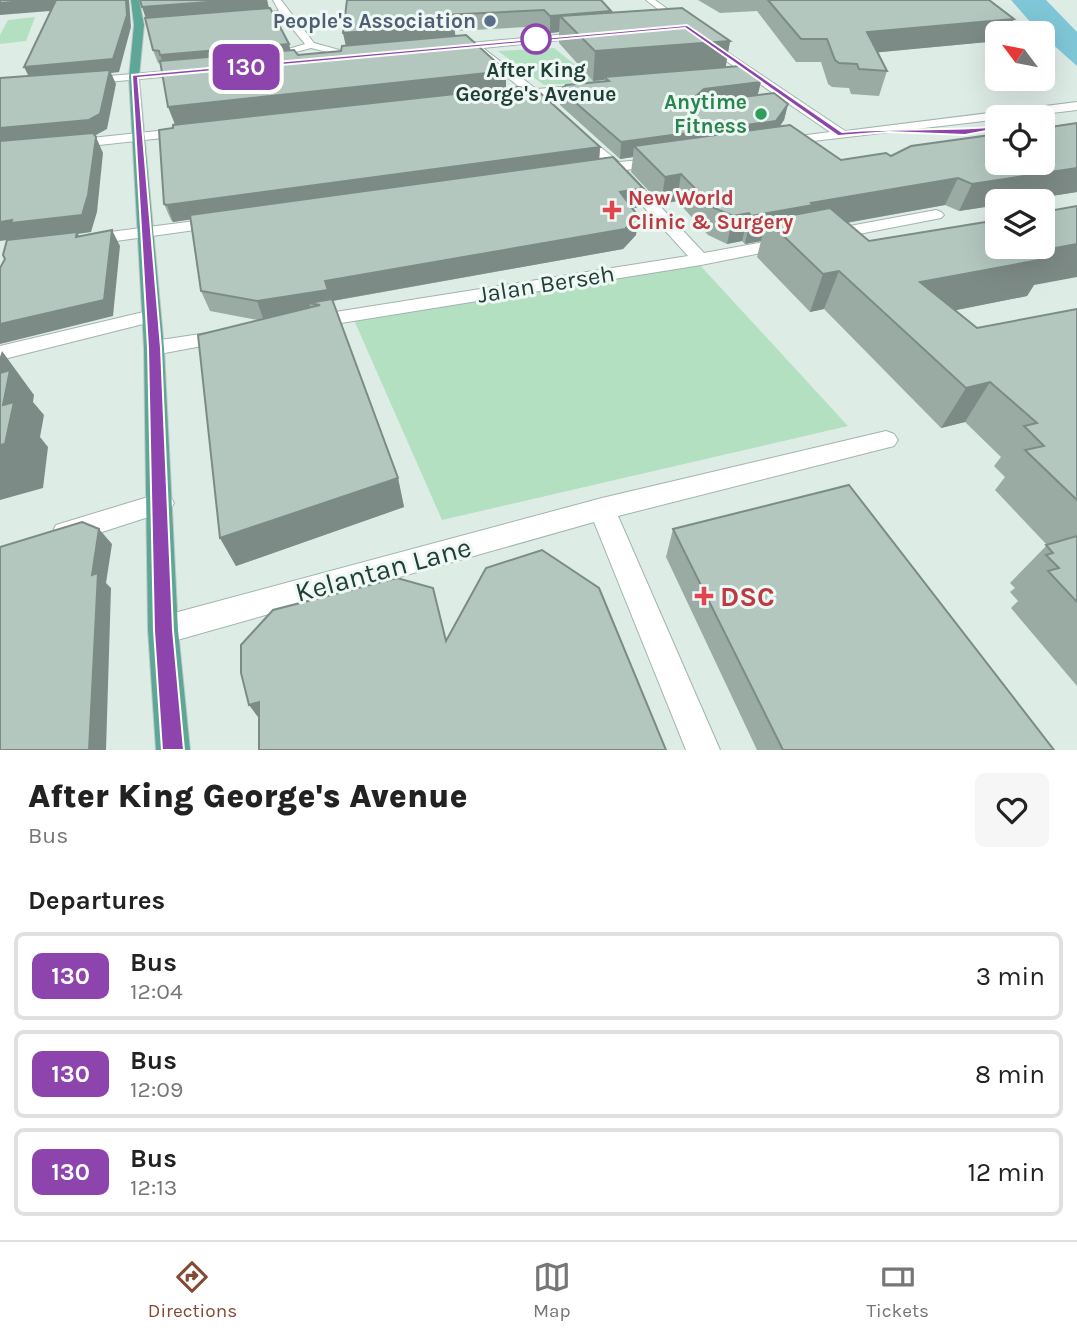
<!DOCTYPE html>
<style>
:root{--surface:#fff;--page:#f6f6f6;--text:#222;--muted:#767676;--line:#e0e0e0;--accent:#854a34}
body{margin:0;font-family:Karla,sans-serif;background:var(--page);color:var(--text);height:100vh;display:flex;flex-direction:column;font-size:26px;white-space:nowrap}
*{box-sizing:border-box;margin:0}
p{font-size:23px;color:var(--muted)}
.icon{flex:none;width:38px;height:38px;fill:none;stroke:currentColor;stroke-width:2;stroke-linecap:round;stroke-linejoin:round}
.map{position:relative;height:750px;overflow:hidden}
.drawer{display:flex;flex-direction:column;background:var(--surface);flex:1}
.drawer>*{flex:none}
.badge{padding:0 14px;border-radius:10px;font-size:24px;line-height:46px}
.needle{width:46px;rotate:302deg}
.controls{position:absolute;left:985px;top:21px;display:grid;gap:14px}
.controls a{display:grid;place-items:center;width:70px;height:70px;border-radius:10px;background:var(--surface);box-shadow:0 7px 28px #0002;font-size:35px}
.map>.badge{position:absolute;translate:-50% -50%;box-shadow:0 0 0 4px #fff}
h2{padding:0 28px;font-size:26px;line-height:63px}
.round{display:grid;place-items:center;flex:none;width:74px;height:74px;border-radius:10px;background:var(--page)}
.head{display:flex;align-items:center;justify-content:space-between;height:119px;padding:0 28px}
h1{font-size:33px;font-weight:800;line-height:52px}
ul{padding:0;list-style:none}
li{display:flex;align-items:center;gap:21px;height:88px;margin:0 14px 10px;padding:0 14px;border:4px solid var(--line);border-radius:10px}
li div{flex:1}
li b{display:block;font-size:26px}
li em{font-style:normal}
li .badge{min-width:77px;font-weight:700;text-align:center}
.menu{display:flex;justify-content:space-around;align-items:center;height:98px;border-top:2px solid var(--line);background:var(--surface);font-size:19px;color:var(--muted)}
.menu a{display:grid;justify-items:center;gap:4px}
.menu .selected{color:var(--accent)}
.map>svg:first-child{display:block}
.green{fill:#b4e0c2}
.water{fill:#7fc7d8}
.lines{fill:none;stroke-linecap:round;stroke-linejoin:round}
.minor-casing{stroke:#a1b4ae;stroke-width:2}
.major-casing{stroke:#c0c9c7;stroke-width:2}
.minor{fill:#fff;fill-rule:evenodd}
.major{fill:#5da796;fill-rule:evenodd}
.wall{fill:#9aaba4}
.shaded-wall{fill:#7d8b86}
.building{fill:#b3c7bf;stroke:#7d8b86;stroke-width:2}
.line{fill:#8e44ad;stroke:#fff;stroke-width:2}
.service-dot{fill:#5c6f8a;stroke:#eff8f4;stroke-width:2.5}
.stop-dot{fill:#fff;stroke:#8e44ad;stroke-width:3.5}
.leisure-dot{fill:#2e9e5b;stroke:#eff8f4;stroke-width:2.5}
.health-dot{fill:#e0444e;stroke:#eff8f4;stroke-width:2.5}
.labels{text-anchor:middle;stroke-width:6;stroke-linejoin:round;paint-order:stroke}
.far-service-label{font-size:21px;font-weight:bold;fill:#4e5e75;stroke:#eff8f4;text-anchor:end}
.far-stop-label{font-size:21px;font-weight:bold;fill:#1e3e36;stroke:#eff8f4}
.far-leisure-label{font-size:21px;font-weight:bold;fill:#27864d;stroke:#eff8f4;text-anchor:end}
.far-health-label{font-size:21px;font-weight:bold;fill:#be3a42;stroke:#eff8f4;text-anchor:start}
.street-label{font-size:24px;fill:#1e3e36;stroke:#eff8f4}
.near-street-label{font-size:28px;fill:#1e3e36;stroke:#eff8f4}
.near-health-label{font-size:28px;font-weight:bold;fill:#be3a42;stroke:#eff8f4;text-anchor:start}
</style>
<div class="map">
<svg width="1077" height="750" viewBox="0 0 1077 750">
<rect width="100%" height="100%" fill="#deece6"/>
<g class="green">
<path d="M35 17 26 41 0 44V35L8 20Z"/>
<path d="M554 48 597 82 544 85 498 51Z"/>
<path d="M697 262 848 426 442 520 354 320Z"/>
</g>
<path class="water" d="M1011 0H1046L1077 32V66L1039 32Z"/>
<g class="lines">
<defs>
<g id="minor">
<path d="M273 0H281L314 43 361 56 356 59 311 48 265 60V56L305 44 282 16 247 19 243 16 279 11Z"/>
<path d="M646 0H655L724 50 845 131 1077 102V110L779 145 777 142 784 138 830 132 716 54Z"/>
<path d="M587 32 590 33V37L483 48 536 89 589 85 595 88 589 91 544 95 546 98 540 101 531 97H506V93L523 90 473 49 448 51 443 48 448 45Z"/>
<path d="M190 69 194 70V74L86 84 81 81 86 78Z"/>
<path d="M186 128 190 129V135L72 148 65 144 72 140Z"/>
<path d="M579 130 619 162 664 158V164L626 170 704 253 786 238 794 243 786 248 701 265 310 328 303 326 300 322 303 318 310 316 688 256 612 172 588 173V167L605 164 574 137 573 134Z"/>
<path d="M936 210 941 212 944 215 941 218 828 240 820 235 828 230Z"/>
<path d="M218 218 226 223 224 226 87 245 79 240 87 235Z"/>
<path d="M152 310 159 312 161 316 159 320 0 360V346Z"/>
<path d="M227 330 234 332 237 336 234 340 154 355 147 353 144 348 147 343 154 341Z"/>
<path d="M886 431 894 434 898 440 894 446 618 516 720 750H686L594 522 163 644 153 640 148 630 153 620 163 616 602 498Z"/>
<path d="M161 493 170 496 174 503 170 510 65 544 56 541 52 533 56 525Z"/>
</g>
<path id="major" d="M131 0H139L144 25 139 77 164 348 178 630 190 750H156L148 630 144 348 129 77 134 25Z"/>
</defs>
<use href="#minor" class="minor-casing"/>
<use href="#major" class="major-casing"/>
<use href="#minor" class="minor"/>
<use href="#major" class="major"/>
</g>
<g class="wall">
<path d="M267 0 269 8 290 50 298 55 341 51 346 45 343 33 347 0 611 13 730 41 725 67 758 95 788 104 784 120 780 126 841 160 891 156 1077 123V192L1019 201H998V205L959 211 945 205 847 223 869 241 1034 285 1027 296 955 310 977 328 1077 309V686L1011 608 1018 601 1010 592 1015 588 1010 583 1047 545 995 490 1005 477 994 466 1001 457 965 422 941 428 824 309 810 312 757 257 761 241 745 244 742 241 727 244 708 235 677 201 661 204 631 172 633 157 620 159 560 105 561 90 604 82V80L593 81 559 43V32L550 33 544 26 455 31V36L506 88 600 147 599 159 641 207 633 208 638 216 636 235 623 249 333 301 398 478 404 507 236 566 220 538 258 320 210 311 201 291 190 219 173 222 171 220 164 204 173 128 175 125 161 64 158 63 153 50 146 18Z"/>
<path d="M698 0H989L998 33V41L878 52 887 71 879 96 851 94 849 88 832 87 828 84 821 62H796L757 11 720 13Z"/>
<path d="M673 529 1054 750H757L666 557Z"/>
</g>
<g class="shaded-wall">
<path d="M37 0H58L62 10 0 15V3Z"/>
<path d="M126 0H129L131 27 119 72 111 73 116 84 107 129 96 135 0 144V128L31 81 24 67Z"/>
<path d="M235 0H267L269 9 146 19 142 7Z"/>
<path d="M611 11 610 27 560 16 559 32 550 33V16Z"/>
<path d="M1014 19 1007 33H998V41L861 54 867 32Z"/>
<path d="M454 24 456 41 347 51 343 33Z"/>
<path d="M730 41 725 71 604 77V80L593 81 595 51Z"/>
<path d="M289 44 292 56 165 68 160 55Z"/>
<path d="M506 71V89L176 127 168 107Z"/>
<path d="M761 82 757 98 702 104 696 96 704 89Z"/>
<path d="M788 104 784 120 772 137 634 146 633 157 620 159 621 142Z"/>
<path d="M96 137 103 153 97 212 91 232 78 234 86 248 22 241 21 238 0 241V222Z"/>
<path d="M600 147 599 162 173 222 167 205Z"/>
<path d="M1077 168V192L1019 201H998V205L959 211 972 184Z"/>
<path d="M681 174 677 201 661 204 665 177Z"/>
<path d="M958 178 945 205 805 230 767 220 761 241 745 244 751 216 811 203Z"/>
<path d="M643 188 641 207 619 210 620 192Z"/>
<path d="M749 213 742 241 727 244 733 216Z"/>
<path d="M638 216 636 235 623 249 331 301 320 305 309 303 312 314 264 321 257 301 325 281Z"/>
<path d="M112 230 120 246 113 316 0 344V324Z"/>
<path d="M1077 244V277L1034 285 1027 296 902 321 920 282 1039 251Z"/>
<path d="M839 271 824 309 810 312 823 274Z"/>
<path d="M2 351 34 395 33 402 44 415 40 437 48 447 43 488 0 500V445L3 405 0 379V357Z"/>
<path d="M990 382 965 422 941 428 966 388Z"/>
<path d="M398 478 404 507 236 566 220 538Z"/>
<path d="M99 529 112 544 106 583 111 588 106 750H89L92 575Z"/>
<path d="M259 702 261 721 249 705Z"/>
</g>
<g class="building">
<path d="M0 0H37L0 3Z"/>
<path d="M56 0H126L127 15 113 59 24 67Z"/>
<path d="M140 0H235L142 7Z"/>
<path d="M347 0H601L611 11 550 16 544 10 444 15 454 24 343 33Z"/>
<path d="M768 0H989L1014 19 867 32 887 71 859 69 857 64 839 63 835 60 827 39H801Z"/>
<path d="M270 8 289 44 160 55 159 51 153 50 145 18Z"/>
<path d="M682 8 730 41 595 51 560 16Z"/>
<path d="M466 35 506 71 168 107 160 61 294 50 298 55 341 51 342 46Z"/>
<path d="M740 66 761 82 704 89 696 96 705 102 774 93 788 104 776 121 621 142 561 90 566 85 609 81 604 77Z"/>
<path d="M110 70 100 114 89 120 0 128V78Z"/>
<path d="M518 87 537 90 600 147 167 205 164 204 159 130 173 128V125Z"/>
<path d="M1077 123V168L972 184 958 178 811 203 813 205 751 216 749 213 733 216 714 208 681 174 665 177 634 146 790 125 841 160 886 153 891 156 911 146 998 134V163H1043V128Z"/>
<path d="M93 133 96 137 88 195 82 215 11 223 12 220 0 222V141Z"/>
<path d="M613 157 643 188 620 192 638 216 625 229 325 281 328 290 257 301 201 291 190 215Z"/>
<path d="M1077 206V244L1039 251 1050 258 920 282 977 328 1077 309V500L1025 450 1044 446 1024 426 1037 423 990 382 966 388 839 271 823 274 767 220 830 208 869 241 998 220V247H1043V212Z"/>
<path d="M112 230 104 300 0 324V268L5 259 3 255 7 240 77 232 76 237Z"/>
<path d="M332 299 398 478 220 538 198 335 320 305 309 303Z"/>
<path d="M10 370 3 405 14 402 5 444 0 445V373Z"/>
<path d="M849 485 1054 750H783L673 529Z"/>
<path d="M82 522 99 529 92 575 98 573 89 750H0V547Z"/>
<path d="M1077 536V602L1048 571 1059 568 1046 555 1053 553 1046 545Z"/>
<path d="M542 550 599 588 666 750H259V702L249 705 241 673V645L273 610 397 578 433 588 446 641 486 568Z"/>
</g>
<path class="line" d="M687 25 842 132C894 127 946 132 998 126L1002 128 965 135 889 132 838 136 685 28 138 78 161 348 173 630 184 750H162L154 630 148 348 132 75Z"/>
<circle class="service-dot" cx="490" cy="21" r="7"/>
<circle class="stop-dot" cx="536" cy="39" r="14"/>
<circle class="leisure-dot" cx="761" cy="114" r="7"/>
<g class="health-dot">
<path d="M608.5 199.5h7v7h7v7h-7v7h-7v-7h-7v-7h7z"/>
<path d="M700.5 585.5h7v7h7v7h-7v7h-7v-7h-7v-7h7z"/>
</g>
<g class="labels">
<g class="far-service-label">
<text x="476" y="28">People's Association</text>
</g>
<g class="far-stop-label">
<text x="536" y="77">After King<tspan x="536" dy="24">George's Avenue</tspan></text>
</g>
<g class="far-leisure-label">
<text x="747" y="109">Anytime<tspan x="747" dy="24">Fitness</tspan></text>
</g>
<g class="far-health-label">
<text x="628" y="205">New World<tspan x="628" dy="24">Clinic &amp; Surgery</tspan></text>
</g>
<g class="street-label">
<text transform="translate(546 284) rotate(-9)" y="8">Jalan Berseh</text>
</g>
<g class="near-street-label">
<text transform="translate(383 569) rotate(-15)" y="10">Kelantan Lane</text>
</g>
<g class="near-health-label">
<text x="720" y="606">DSC</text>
</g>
</g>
</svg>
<div class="controls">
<a><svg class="needle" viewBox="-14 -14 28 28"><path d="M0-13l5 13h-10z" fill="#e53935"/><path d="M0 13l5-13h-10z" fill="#767676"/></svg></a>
<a><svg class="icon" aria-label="locate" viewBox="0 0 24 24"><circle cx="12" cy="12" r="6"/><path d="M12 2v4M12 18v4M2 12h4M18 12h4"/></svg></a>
<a><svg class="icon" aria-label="layers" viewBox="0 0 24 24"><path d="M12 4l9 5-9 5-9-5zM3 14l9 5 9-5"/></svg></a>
</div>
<b class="badge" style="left:246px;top:67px;background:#8e44ad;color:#fff">130</b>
</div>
<section class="drawer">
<div class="head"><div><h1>After King George's Avenue</h1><p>Bus</p></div><a class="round"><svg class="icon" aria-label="heart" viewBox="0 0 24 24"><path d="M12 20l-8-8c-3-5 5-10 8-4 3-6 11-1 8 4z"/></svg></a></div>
<h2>Departures</h2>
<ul>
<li><span class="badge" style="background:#8e44ad;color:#fff">130</span><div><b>Bus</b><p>12:04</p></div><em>3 min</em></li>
<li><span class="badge" style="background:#8e44ad;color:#fff">130</span><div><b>Bus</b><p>12:09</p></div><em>8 min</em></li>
<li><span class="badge" style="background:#8e44ad;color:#fff">130</span><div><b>Bus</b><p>12:13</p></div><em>12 min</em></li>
</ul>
</section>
<nav class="menu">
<a class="selected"><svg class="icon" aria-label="directions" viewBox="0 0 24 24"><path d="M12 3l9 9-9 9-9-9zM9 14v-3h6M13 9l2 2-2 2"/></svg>Directions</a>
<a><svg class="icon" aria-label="map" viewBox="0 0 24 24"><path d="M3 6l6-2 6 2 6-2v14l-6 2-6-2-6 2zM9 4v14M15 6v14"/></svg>Map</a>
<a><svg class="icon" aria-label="tickets" viewBox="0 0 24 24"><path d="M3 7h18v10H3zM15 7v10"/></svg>Tickets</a>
</nav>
